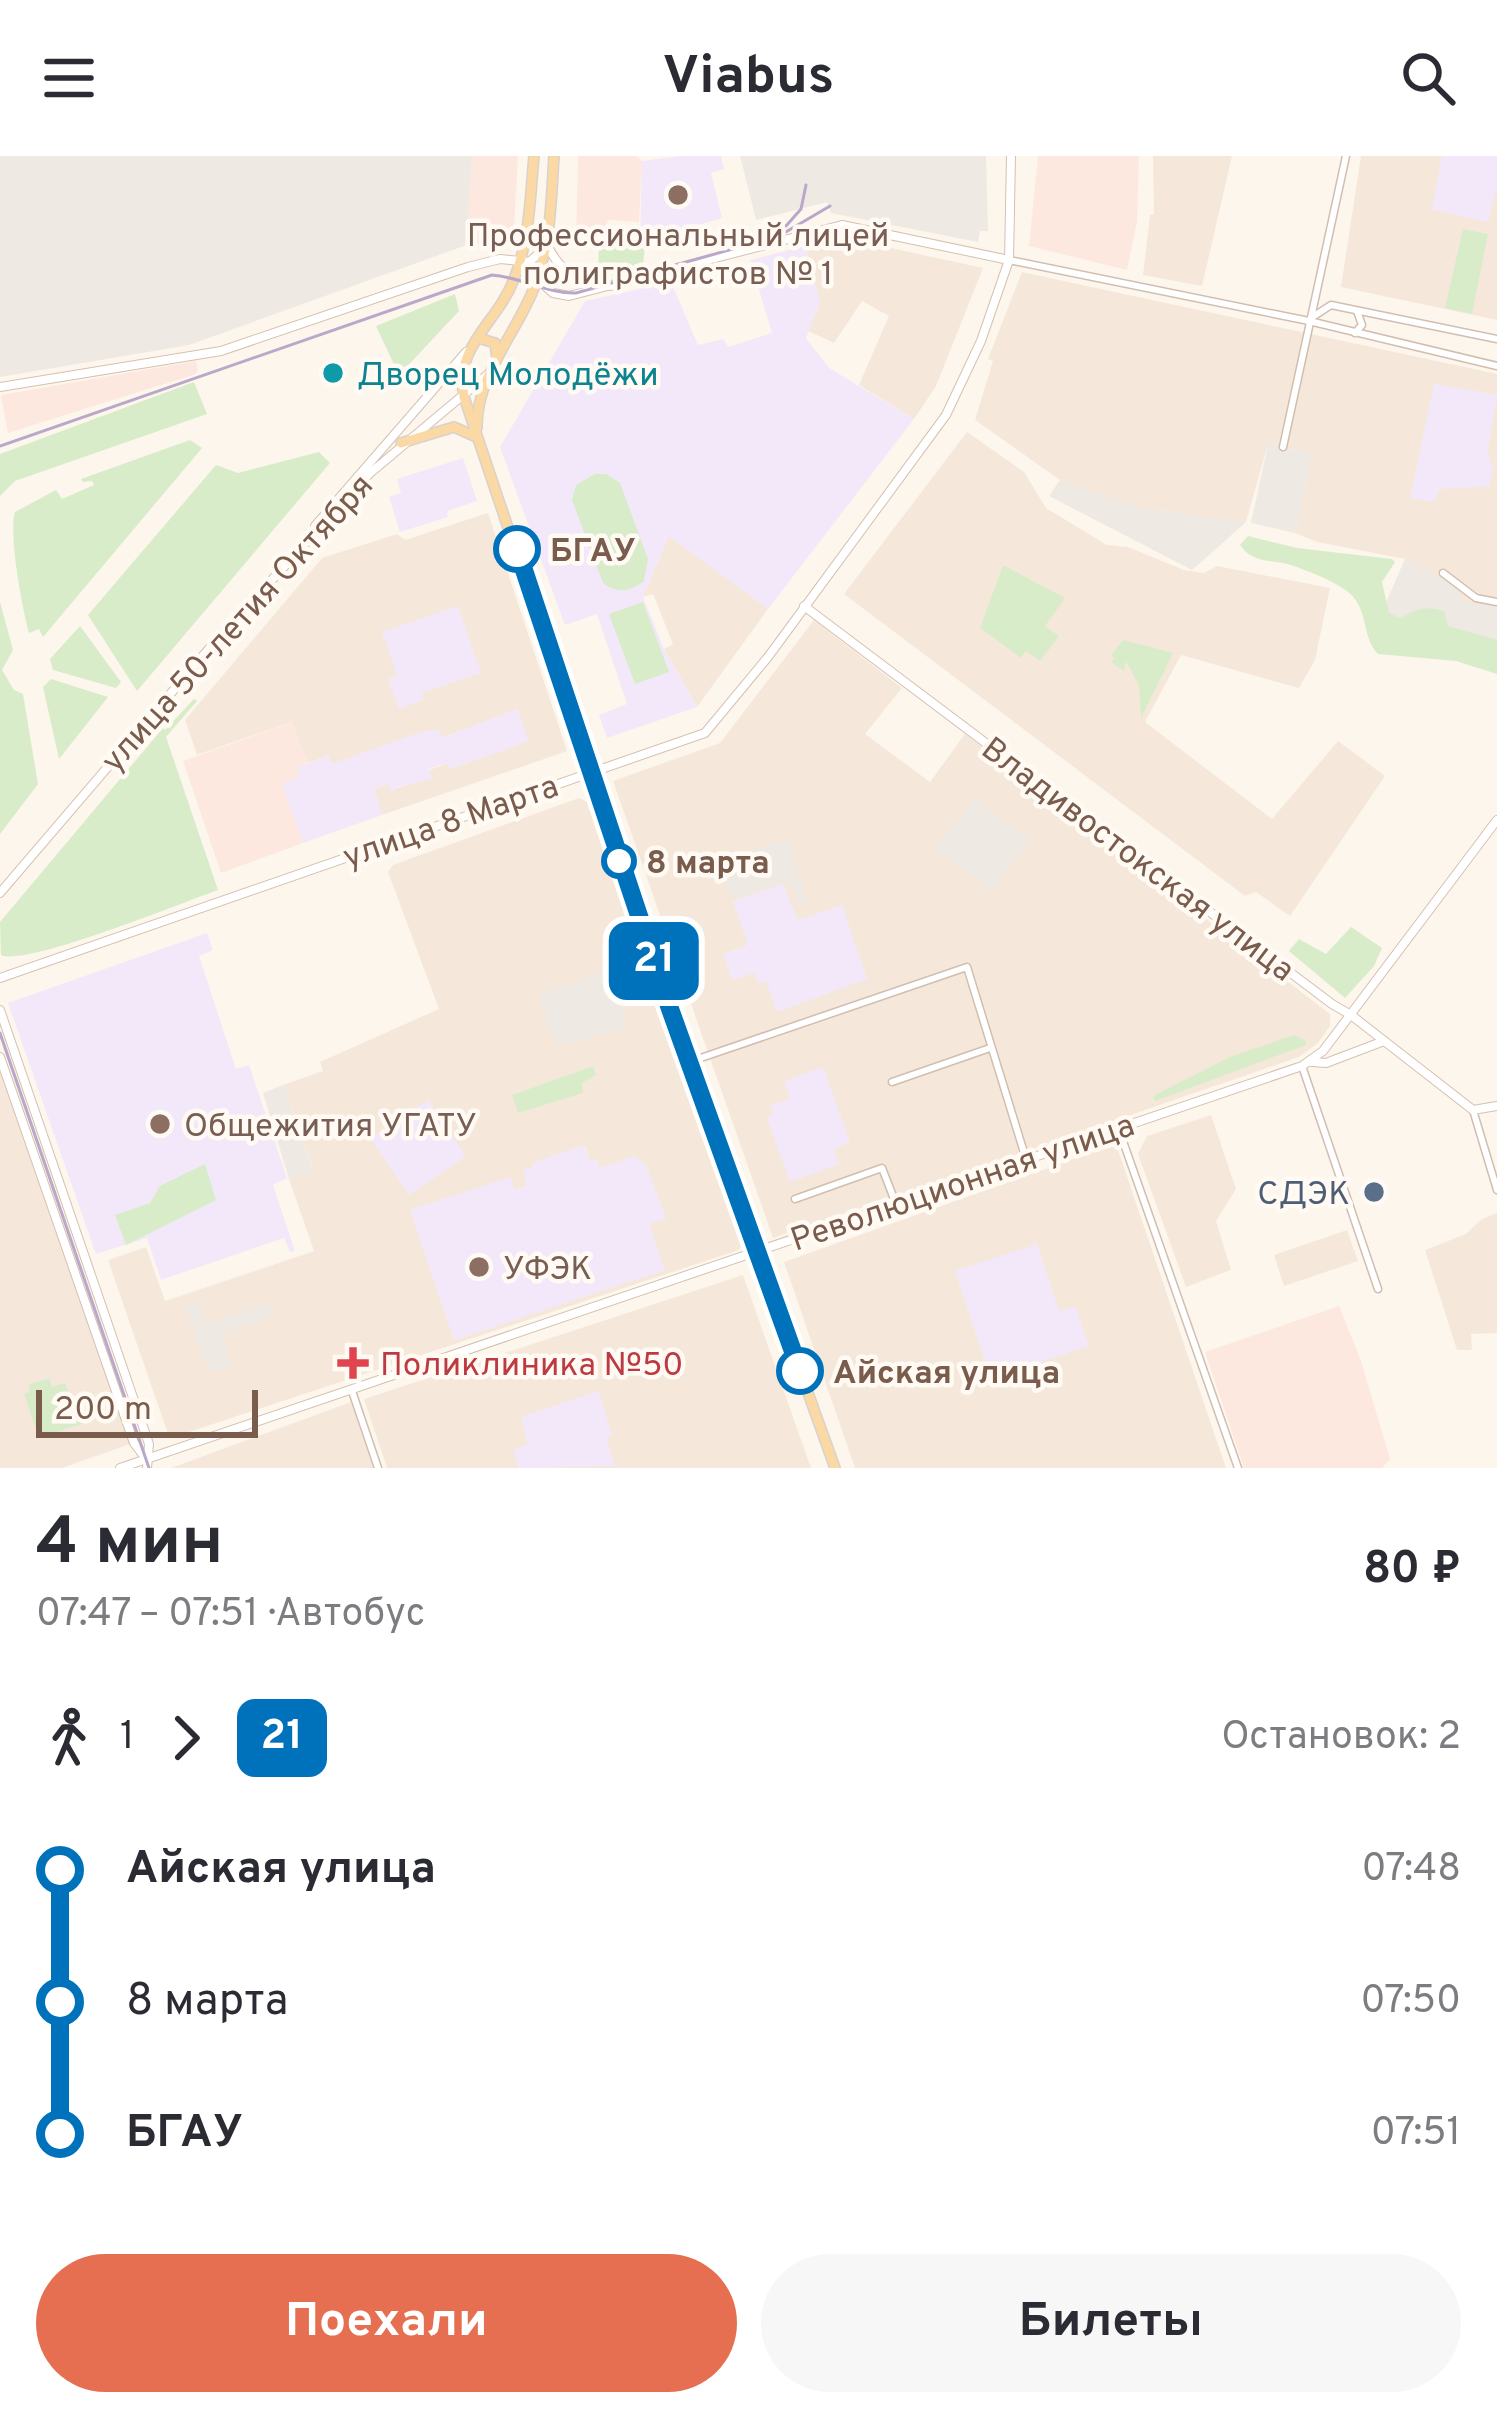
<!DOCTYPE html>
<html lang="ru">
<meta charset="utf-8">
<style>
:root{--surface:#fff;--page:#f7f7f7;--text:#2b2b33;--muted:#7c7c81;--accent:#e76f51}
body{margin:0;font-family:Overpass,sans-serif;background:var(--page);color:var(--text);height:100vh;display:flex;flex-direction:column;font-size:45px;white-space:nowrap}
*{box-sizing:border-box;margin:0}
p{font-size:39px;color:var(--muted)}
.icon{flex:none;width:66px;height:66px;fill:none;stroke:currentColor;stroke-width:2;stroke-linecap:round;stroke-linejoin:round}
.map{position:relative;height:1312px;overflow:hidden}
.details{display:flex;flex-direction:column;background:var(--surface);flex:1}
.details>*{flex:none}
.badge{padding:0 24px;border-radius:18px;font-size:42px;line-height:78px}
.scale{position:absolute;left:36px;bottom:30px;width:222px;box-sizing:border-box;padding-left:12px;border:6px solid #7a5c4d;border-top:0;font-size:33px;line-height:42px;white-space:nowrap;color:#7a5c4d;-webkit-text-stroke:9px #fffaf3;paint-order:stroke}
.map>.badge{position:absolute;translate:-50% -50%;box-shadow:0 0 0 6px #fff}
.legs{display:flex;align-items:center;gap:18px;height:132px;padding:0 36px;font-size:39px}
.legs p{margin-inline-start:auto}
.summary{display:flex;align-items:center;justify-content:space-between;height:204px;padding:0 36px}
h1{font-size:66px;font-weight:700;line-height:90px}
.cta{display:flex;gap:24px;margin-top:auto;padding:24px 36px}
.cta a{flex:1;height:138px;border-radius:72px;background:var(--accent);color:#fff;font-size:48px;font-weight:700;line-height:138px;text-align:center}
.cta a+a{background:var(--page);color:var(--text)}
ul{padding:0 36px;list-style:none}
li{display:flex;align-items:center;gap:42px;height:132px;font-size:45px}
li i{display:grid;place-items:center;width:18px;height:100%;margin:0 15px;background:currentColor}
li i::after{content:'';width:30px;height:30px;margin:-15px;border:9px solid;border-radius:50%;background:var(--surface)}
li p{margin-inline-start:auto}
li:first-child i{background:linear-gradient(#0000 50%,currentColor 0)}
li:last-child i{background:linear-gradient(currentColor 50%,#0000 0)}
header{display:flex;justify-content:space-between;align-items:center;height:156px;padding:0 36px;background:var(--surface);font-size:54px;font-weight:700}
.map>svg:first-child{display:block}
.residential{fill:#f5e8da;fill-rule:evenodd}
.commercial{fill:#fde8e0}
.industrial{fill:#efe9e4}
.education{fill:#f3e8fa}
.green{fill:#d8ecc9}
.lines{fill:none;stroke-linecap:round;stroke-linejoin:round}
.street-casing{stroke:#d1beb0;stroke-width:9}
.secondary-casing{stroke:#d6c0b0;stroke-width:10}
.primary-casing{stroke:#dad1cd;stroke-width:12}
.street{stroke:#fff;stroke-width:6}
.secondary{stroke:#fff;stroke-width:8}
.primary{stroke:#fbd9a5;stroke-width:9}
.tram{stroke:#b9a8c9;stroke-width:3}
.line-1-casing{stroke:#fff;stroke-width:27}
.line-1{stroke:#0072bc;stroke-width:18}
.education-dot{fill:#8d6e63;stroke:#fffaf3;stroke-width:4.5}
.culture-dot{fill:#0f9aa8;stroke:#fffaf3;stroke-width:4.5}
.stop-1-dot{fill:#fff;stroke:#0072bc;stroke-width:6}
.service-dot{fill:#5c6f8a;stroke:#fffaf3;stroke-width:4.5}
.health-dot{fill:#e0444e;stroke:#fffaf3;stroke-width:4.5}
.labels{text-anchor:middle;stroke-width:9;stroke-linejoin:round;paint-order:stroke}
.education-label{font-size:33px;fill:#785e54;stroke:#fffaf3;text-anchor:start}
.culture-label{font-size:33px;fill:#0d838f;stroke:#fffaf3;text-anchor:start}
.stop-label{font-size:33px;font-weight:bold;fill:#7a5c4d;stroke:#fffaf3;text-anchor:start}
.street-label{font-size:33px;fill:#7a5c4d;stroke:#fffaf3}
.service-label{font-size:33px;fill:#4e5e75;stroke:#fffaf3;text-anchor:end}
.health-label{font-size:33px;fill:#be3a42;stroke:#fffaf3;text-anchor:start}
</style>
<header><svg class="icon" aria-label="menu" viewBox="0 0 24 24"><path d="M4 6h16M4 12h16M4 18h16"/></svg>Viabus<svg class="icon" aria-label="search" viewBox="0 0 24 24"><circle cx="10" cy="10" r="6"/><path d="M15 15l6 6"/></svg></header>
<div class="map">
<svg width="1497" height="1312" viewBox="0 0 1497 1312">
<rect width="100%" height="100%" fill="#fdf6ec"/>
<g class="residential">
<path d="M1153 0H1232L1202 130 1143 119 1150 59 1154 58Z"/>
<path d="M1361 0H1497V164L1341 131Z"/>
<path d="M845 82 983 112 936 230 914 263 859 229 889 160 862 145 834 187 808 175 820 147 805 90Z"/>
<path d="M1022 116 1497 218V448L1459 445 1405 403 1317 386 1295 377 1312 297 1268 288 1246 366 1140 352 1060 324 975 264 993 205 988 203Z"/>
<path d="M967 276 1024 316 1046 352 1107 389 1128 391 1184 414 1204 417 1217 410 1330 432 1315 504 1299 532 1181 499 1145 566 1272 663 1338 585 1385 620 1290 760 1256 736 1245 740 844 438Z"/>
<path d="M488 357 567 595 382 659 374 633 388 628 392 636 396 632 431 622 429 614 448 607 450 613 528 585 517 554 441 582 331 608 328 600 308 607 291 566 197 599 185 564 322 402 397 378 405 384Z"/>
<path d="M669 379 768 453 697 551 664 493 673 488 653 438 643 441Z"/>
<path d="M814 464 902 532 865 578 930 626 965 578 1330 858V870L1318 887 1299 901 773 1082 613 625 720 587Z"/>
<path d="M579 642 587 646 742 1086 739 1094 174 1281 168 1278 108 1104 146 1091 165 1145 314 1095 289 1023 313 1013 283 929 323 915 320 906 439 853 388 716 393 709ZM585 990 590 1006 665 1062 648 1067 664 1114 454 1183 510 1021 514 1034 528 1030 534 1011Z"/>
<path d="M0 910 130 1288 62 1312H0Z"/>
<path d="M1211 959 1236 1033 1216 1065 1231 1114 1186 1131 1138 998 1147 980Z"/>
<path d="M1116 988 1226 1312H855L784 1106Z"/>
<path d="M1497 1057V1177L1471 1178 1472 1194H1457L1425 1094 1466 1078 1482 1063Z"/>
<path d="M1347 1074 1358 1105 1284 1130 1274 1099Z"/>
<path d="M743 1119 811 1312H387L364 1243Z"/>
<path d="M351 1246 373 1312H171Z"/>
</g>
<g class="commercial">
<path d="M472 0H518L514 73 508 84 464 90Z"/>
<path d="M578 0H637L642 5 639 66 608 64 602 81 576 80Z"/>
<path d="M1038 0H1139L1137 66 1127 114 1029 90Z"/>
<path d="M196 205 198 215 193 219 8 277 1 239Z"/>
<path d="M292 566 308 607 297 611 299 621 282 628 303 687 221 717 183 605Z"/>
<path d="M1339 1150 1361 1205 1390 1303 1382 1312H1244L1205 1196Z"/>
</g>
<g class="industrial">
<path d="M0 0H472L466 83 464 90 189 189 0 221Z"/>
<path d="M740 0H986L988 75H980L978 86 831 57 827 46 756 64Z"/>
<path d="M1268 288 1312 297 1295 377 1251 367Z"/>
<path d="M1060 324 1140 352 1246 366 1192 414 1049 340Z"/>
<path d="M1405 403 1460 431V445L1497 448V499L1377 467Z"/>
<path d="M975 642 1030 685 992 735 936 693Z"/>
<path d="M787 683 808 745 799 747 790 725 732 743 719 706Z"/>
<path d="M608 813 629 871 558 891 537 840Z"/>
<path d="M283 929 313 1014 289 1023 263 937Z"/>
<path d="M200 1147 208 1168 267 1147 272 1160 222 1177 232 1209 209 1217 186 1151Z"/>
</g>
<g class="education">
<path d="M682 0H721L724 13 711 17 722 62 640 86 642 5Z"/>
<path d="M1442 0H1497V29L1488 66 1432 54Z"/>
<path d="M805 90 820 147 806 182 829 212 914 263 768 453 669 380 643 441 664 493 697 551 607 582 599 559 627 548 597 458 565 469 500 291 585 145 671 126 698 189 723 183 728 191 772 177 750 104Z"/>
<path d="M1434 228 1497 239 1487 297 1493 312 1489 330 1440 333 1434 346 1410 342Z"/>
<path d="M463 302 477 345 447 355 448 361 400 376 389 341 401 337 397 323Z"/>
<path d="M458 450 481 517 422 537 423 544 399 553 388 523 397 519 382 476Z"/>
<path d="M517 553 529 585 450 613 447 607 429 613 432 623 397 631 391 637 388 628 374 633 382 659 303 687 282 628 299 621 297 611 329 600 332 608 421 576 438 573 442 582Z"/>
<path d="M783 728 798 764 842 749 867 823 777 856 766 825 758 827 754 817 732 824 723 798 748 789 733 745Z"/>
<path d="M207 777 213 794 199 800 236 913 249 909 287 1022 273 1029 295 1095 290 1096 284 1082 161 1124 147 1082 96 1098 8 847Z"/>
<path d="M823 911 850 986 834 993 839 1008 790 1026 767 962 773 959 770 950 790 943 784 925Z"/>
<path d="M428 944 466 1000 409 1039 371 983Z"/>
<path d="M584 989 590 1005 597 1003 600 1012 635 1000 646 1009 666 1062 649 1068 665 1114 454 1184 410 1054 510 1021 515 1034 527 1030 523 1014 533 1011 532 1007Z"/>
<path d="M1037 1088 1059 1155 1075 1150 1089 1190 991 1223 955 1115Z"/>
<path d="M599 1235 612 1280 606 1282 615 1310 519 1312 513 1294 528 1288 521 1261Z"/>
</g>
<g class="green">
<path d="M609 72 637 73 636 89 645 90 643 109 618 115 615 109 598 114 599 87H608Z"/>
<path d="M1463 73 1488 78 1472 158 1445 152Z"/>
<path d="M455 138 459 155 399 219 376 170Z"/>
<path d="M194 226 207 258 15 325 0 340V298Z"/>
<path d="M190 284 202 292 43 481 39 473 29 477C23 455 8 378 15 356L56 334 62 343 94 329 92 325 83 326 81 323Z"/>
<path d="M319 296 330 307 137 535 88 459 216 309 238 317Z"/>
<path d="M595 318H606L620 327 648 403 644 425C630 436 617 438 603 427L572 344 576 329Z"/>
<path d="M1248 380 1297 392 1392 403 1395 406 1382 426 1389 457 1400 462C1417 453 1424 449 1444 455L1448 470 1497 484V518L1456 505 1378 498C1360 480 1370 449 1344 433 1329 423 1308 415 1291 409 1271 403 1253 408 1240 389Z"/>
<path d="M1003 409 1065 442 1045 470 1059 480 1040 505 1026 495 1021 502 980 472Z"/>
<path d="M0 446 13 494 2 514 14 534 23 538 38 628 0 678Z"/>
<path d="M643 446 669 516 635 528 609 458Z"/>
<path d="M80 470 121 526 116 532 53 514 50 503Z"/>
<path d="M1123 484 1173 497 1141 562 1139 530 1126 505 1124 515 1111 506 1114 502 1111 499Z"/>
<path d="M51 523 108 541 59 603 43 531Z"/>
<path d="M194 543 197 545 166 581 218 734C181 747 25 811 1 799L0 766 163 572 165 574Z"/>
<path d="M1351 771 1382 792 1374 810 1345 842 1289 795 1299 783 1326 798Z"/>
<path d="M1294 879 1305 884 1306 889 1155 945 1153 940 1230 901Z"/>
<path d="M593 910 596 919 582 927 583 937 518 957 512 939Z"/>
<path d="M205 1008 216 1044 126 1089 115 1059 150 1047 160 1030Z"/>
<path d="M49 1222 52 1231 65 1227 70 1241 75 1240 84 1267 39 1282 24 1238 30 1236 28 1229Z"/>
</g>
<g class="lines">
<defs>
<g id="street">
<path d="M1009 104 1309 165 1497 210"/>
<path d="M1311 162 1331 149 1497 183"/>
<path d="M1355 177 1362 169 1357 155"/>
<path d="M1283 291 1346 0"/>
<path d="M1443 417 1476 442 1497 446"/>
<path d="M689 906 967 811 1026 1003"/>
<path d="M1302 910 1378 1133"/>
<path d="M892 926 990 892"/>
<path d="M1473 954 1497 1034"/>
<path d="M1118 971 1238 1312"/>
<path d="M795 1043 882 1012 896 1048"/>
<path d="M352 1235 378 1312"/>
</g>
<g id="secondary">
<path d="M519 107 553 137 569 140 842 69 1009 104"/>
<path d="M0 231 221 195 468 111 500 103 529 106 548 90C560 118 585 129 615 130"/>
<path d="M315 370 466 196"/>
<path d="M804 450 1332 848 1351 859 1473 954 1497 950"/>
<path d="M0 737 213 488 369 318 487 219"/>
<path d="M0 822 705 577 768 501 946 259 981 185 1009 104 1011 0"/>
<path d="M0 854 149 1288 147 1312"/>
<path d="M0 901 134 1287 147 1304"/>
<path d="M1312 906 1326 907 1384 885"/>
<path d="M120 1312 1302 910 1323 895 1497 664"/>
</g>
<g id="primary">
<path d="M534 0C530 42 530 83 514 123 497 168 454 189 464 241L669 850 835 1312"/>
<path d="M478 182 495 187 497 203"/>
<path d="M477 272C476 220 516 178 534 132 551 88 551 46 554 0"/>
<path d="M401 287 454 271 474 280"/>
</g>
</defs>
<use href="#street" class="street-casing"/>
<use href="#secondary" class="secondary-casing"/>
<use href="#primary" class="primary-casing"/>
<use href="#street" class="street"/>
<use href="#secondary" class="secondary"/>
<use href="#primary" class="primary"/>
<g class="tram">
<path d="M786 70 801 53 806 29"/>
<path d="M0 290 492 119C521 121 548 138 576 137L779 80 830 50"/>
<path d="M0 877 149 1312"/>
</g>
</g>
<g class="lines">
<defs>
<path id="line-1" d="M517 393 669 850 800 1215"/>
</defs>
<use href="#line-1" class="line-1-casing"/>
<use href="#line-1" class="line-1"/>
</g>
<g class="education-dot">
<circle cx="678" cy="39" r="12"/>
<circle cx="160" cy="968" r="12"/>
<circle cx="479" cy="1111" r="12"/>
</g>
<circle class="culture-dot" cx="333" cy="217" r="12"/>
<g class="stop-1-dot">
<circle cx="517" cy="393" r="21"/>
<circle cx="619" cy="705" r="15"/>
<circle cx="800" cy="1215" r="21"/>
</g>
<circle class="service-dot" cx="1374" cy="1036" r="12"/>
<path class="health-dot" d="M347 1189h12v12h12v12h-12v12h-12v-12h-12v-12h12z"/>
<g class="labels">
<g class="education-label">
<text x="678" y="90" text-anchor="middle">Профессиональный лицей<tspan x="678" dy="38">полиграфистов № 1</tspan></text>
<text x="184" y="980">Общежития УГАТУ</text>
<text x="503" y="1123">УФЭК</text>
</g>
<g class="culture-label">
<text x="357" y="229">Дворец Молодёжи</text>
</g>
<g class="stop-label">
<text x="550" y="405">БГАУ</text>
<text x="646" y="717">8 марта</text>
<text x="833" y="1227">Айская улица</text>
</g>
<g class="street-label">
<text transform="translate(236 466) rotate(-48)" y="12">улица 50-летия Октября</text>
<text transform="translate(450 664) rotate(-19)" y="12">улица 8 Марта</text>
<text transform="translate(1139 702) rotate(37)" y="12">Владивостокская улица</text>
<text transform="translate(962 1025) rotate(-19)" y="12">Революционная улица</text>
</g>
<g class="service-label">
<text x="1350" y="1048">СДЭК</text>
</g>
<g class="health-label">
<text x="380" y="1219">Поликлиника №50</text>
</g>
</g>
</svg>
<div class="scale">200 m</div>
<b class="badge" style="left:654px;top:805px;background:#0072bc;color:#fff">21</b>
</div>
<section class="details">
<div class="summary"><div><h1>4 мин</h1><p>07:47 – 07:51 · Автобус</p></div><b>80 ₽</b></div>
<div class="legs"><svg class="icon" aria-label="walk" viewBox="0 0 24 24"><circle cx="13" cy="4" r="2"/><path d="M13 8l-2 6 4 7M11 14l-3 7M7 12l3-4h3l4 4"/></svg>1<svg class="icon" aria-label="forward" viewBox="0 0 24 24"><path d="M9 5l7 7-7 7"/></svg><b class="badge" style="background:#0072bc;color:#fff">21</b><p>Остановок: 2</p></div>
<ul>
<li><i style="color:#0072bc"></i><b>Айская улица</b><p>07:48</p></li>
<li><i style="color:#0072bc"></i><span>8 марта</span><p>07:50</p></li>
<li><i style="color:#0072bc"></i><b>БГАУ</b><p>07:51</p></li>
</ul>
<div class="cta"><a>Поехали</a><a>Билеты</a></div>
</section>
